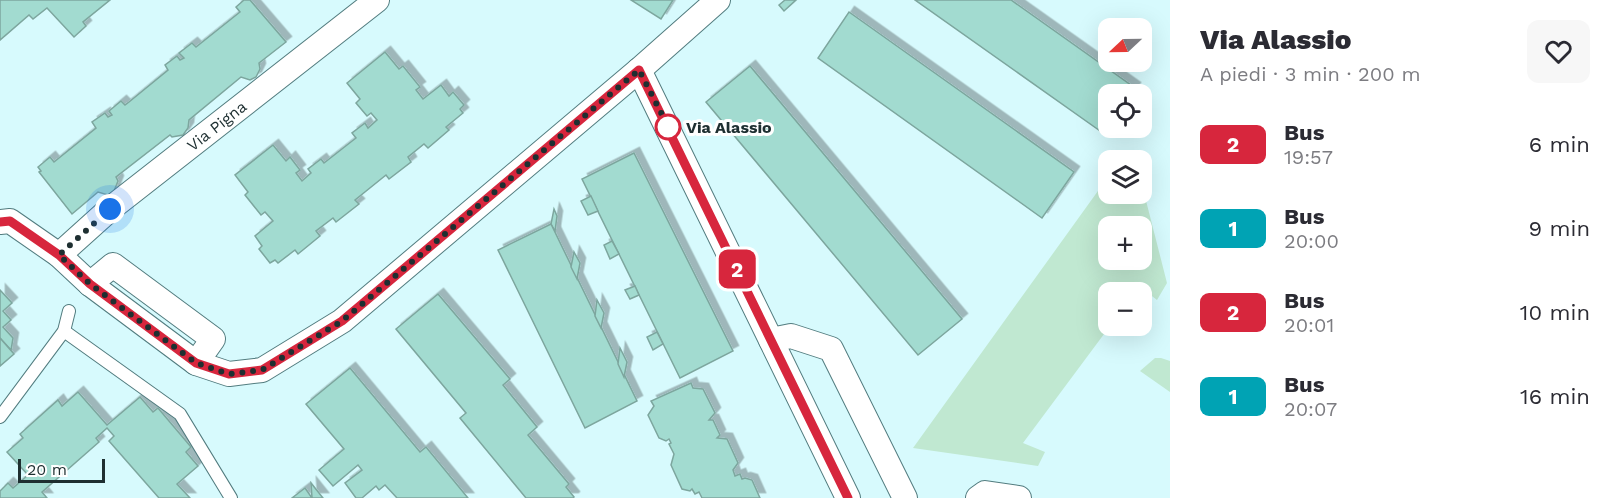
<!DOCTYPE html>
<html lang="it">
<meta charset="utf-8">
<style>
:root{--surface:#fff;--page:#f7f7f7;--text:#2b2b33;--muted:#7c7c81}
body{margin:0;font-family:"Work Sans",sans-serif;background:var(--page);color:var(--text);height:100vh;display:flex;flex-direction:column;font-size:22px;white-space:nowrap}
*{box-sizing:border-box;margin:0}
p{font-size:20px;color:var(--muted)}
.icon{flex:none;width:33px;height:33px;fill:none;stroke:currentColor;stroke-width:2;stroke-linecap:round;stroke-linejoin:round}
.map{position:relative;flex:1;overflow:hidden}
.sheet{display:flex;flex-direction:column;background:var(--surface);width:450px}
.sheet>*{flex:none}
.badge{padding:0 12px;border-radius:9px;font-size:21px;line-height:39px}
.needle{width:39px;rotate:248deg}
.controls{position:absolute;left:1098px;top:18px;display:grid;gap:12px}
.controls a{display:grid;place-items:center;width:54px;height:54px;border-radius:12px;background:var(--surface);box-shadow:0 6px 24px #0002;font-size:30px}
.scale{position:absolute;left:18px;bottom:15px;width:87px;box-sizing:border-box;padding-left:6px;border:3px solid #1e2f31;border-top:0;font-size:16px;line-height:21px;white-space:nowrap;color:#1e2f31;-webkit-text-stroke:4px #fff;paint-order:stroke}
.you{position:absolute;width:30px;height:30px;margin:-15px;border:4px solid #fff;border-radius:50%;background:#1a73e8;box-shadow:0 0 0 9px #1a73e833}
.map>.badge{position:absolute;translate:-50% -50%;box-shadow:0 0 0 3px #fff}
.round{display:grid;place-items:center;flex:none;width:63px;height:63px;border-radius:12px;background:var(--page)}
.summary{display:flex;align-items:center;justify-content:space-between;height:102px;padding:0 30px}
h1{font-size:28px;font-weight:800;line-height:45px}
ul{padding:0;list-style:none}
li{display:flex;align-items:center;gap:18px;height:84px;padding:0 30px}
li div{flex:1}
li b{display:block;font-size:22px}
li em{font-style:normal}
li .badge{min-width:66px;font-weight:700;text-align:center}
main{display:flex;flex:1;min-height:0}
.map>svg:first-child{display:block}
.green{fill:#c0e8d1;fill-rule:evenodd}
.building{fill:#a2dbd0;stroke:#7da69e;stroke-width:1.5;filter:url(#shadow)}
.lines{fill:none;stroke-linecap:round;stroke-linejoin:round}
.lane-casing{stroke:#527c7f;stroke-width:14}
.street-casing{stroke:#527c7f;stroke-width:26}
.lane{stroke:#fff;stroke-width:12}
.street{stroke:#fff;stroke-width:24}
.line-casing{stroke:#fff;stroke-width:14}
.line{stroke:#d7263d;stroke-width:9}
.walk{stroke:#1e2f31;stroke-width:6;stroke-dasharray:0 10.8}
.stop-dot{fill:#fff;stroke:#d7263d;stroke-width:3}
.labels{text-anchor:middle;stroke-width:6;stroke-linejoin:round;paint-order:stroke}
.street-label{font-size:16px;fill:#1e2f31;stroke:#fff}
.stop-label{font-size:16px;font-weight:bold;fill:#1e2f31;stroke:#fff;text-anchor:start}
</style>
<main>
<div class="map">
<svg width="1170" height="498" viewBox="0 0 1170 498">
<defs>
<filter id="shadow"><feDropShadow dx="5.5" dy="-5.5" stdDeviation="0" flood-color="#0004"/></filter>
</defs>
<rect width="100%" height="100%" fill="#d7fafd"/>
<g class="green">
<path d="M1108 177V194H1142V185L1167 283 1157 300 1139 286 1134 292H1108V326H1110L1023 443 1045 452 1038 466 913 448ZM1108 226H1142V260H1108Z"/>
<path d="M1155 358H1161L1170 361V392L1140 371Z"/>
</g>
<g class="building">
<path d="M0 0H110L83 22 86 26 74 37 47 8 33 19 29 15 0 40Z"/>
<path d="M244 0H250L286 42 259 63 260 69 256 77 250 80 241 77 189 120 188 128 183 135 172 137 170 135 116 177 118 181 114 191 108 195 98 192 72 214 39 172 41 171 38 167 50 157 54 162 96 128 92 122 105 113 108 117 112 115 109 111 121 101 125 105 129 102 168 70 165 65 177 56 180 60 184 58 179 53 192 43 196 47 240 12 236 7Z"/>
<path d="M631 0H673L661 19Z"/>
<path d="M785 0H796L784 11 779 5Z"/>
<path d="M915 0H1011L1135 88 1130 94H1108V125L1103 133Z"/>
<path d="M849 12 1074 172 1042 218 818 58Z"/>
<path d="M385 52 399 69 403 66 420 87 416 90 423 99 441 85 449 96 453 92 464 105 460 109 463 113 446 127 449 130 428 148 424 144 408 157 411 162 389 179 386 175 355 200 359 204 336 222 333 218 316 231 320 236 298 254 295 250 278 263 275 260 270 263 259 249 262 246 255 236 273 221 265 212 261 215 245 195 248 192 235 175 273 145 286 161 290 157 300 170 296 173 302 181 311 173 308 169 321 159 324 163 356 138 352 133 365 123 368 128 377 120 371 113 367 116 356 103 360 99 347 83Z"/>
<path d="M750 66 962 319 918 355 706 102Z"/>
<path d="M634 153 733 351 680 378 582 179Z"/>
<path d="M591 196 598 211 588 215 581 201Z"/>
<path d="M554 209 557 216 555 231 551 224Z"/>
<path d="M551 224 637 401 585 428 498 250Z"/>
<path d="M612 241 619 254 610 259 604 245Z"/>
<path d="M574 252 580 263 577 279 571 267Z"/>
<path d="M635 286 639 295 630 299 625 290Z"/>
<path d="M0 290 12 303 3 311 11 320 3 327 13 338 11 350 0 338Z"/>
<path d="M438 294 510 379 503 385 537 427 528 435 569 484 566 487 574 497 573 498H526L460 418 466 413 396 329Z"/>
<path d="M597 300 604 313 601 328 595 316Z"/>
<path d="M657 332 663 344 653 350 647 337Z"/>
<path d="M0 338 14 354 0 366Z"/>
<path d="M620 348 627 362 624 377 618 364Z"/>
<path d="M350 368 420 452 426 447 468 498H397L385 485 379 490 376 486 362 498H356L345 483 362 470 358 465 333 486 319 470 344 449 306 404Z"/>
<path d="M691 383 693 388 703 389 715 413 709 420H713L720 435 717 438 727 439 738 463 733 470 735 476 740 474 742 479 745 478 752 480 760 498H702L699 492 695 494 692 489 690 491 682 489 671 465 674 454 669 444 671 443 669 439 666 441 659 438 648 415 654 406 651 401Z"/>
<path d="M78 392 107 425 140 397 153 412 158 408 191 447 186 452 198 466 177 484 190 498H159L109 441 114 436 107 428 96 438 99 442 42 492 47 498H0V491L8 483 13 488 28 475 7 452 23 438 20 434 58 400 62 406Z"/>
<path d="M311 483 323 498H312Z"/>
<path d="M305 488 312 498H292Z"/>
</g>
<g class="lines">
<defs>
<g id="lane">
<path d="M64 331 180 414 231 498"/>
<path d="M0 417 64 331 69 311"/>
</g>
<g id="street">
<path d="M639 70 848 498"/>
<path d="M0 222 10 221 59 255 90 284 196 363 229 374 262 370 342 321 639 70 718 0"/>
<path id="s1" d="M59 255 110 209 377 0"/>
<path d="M90 284 113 265 213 339 196 363"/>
<path d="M771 340 791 336 831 349 905 498"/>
<path d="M978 498 985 493 1019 498"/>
</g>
</defs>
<use href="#lane" class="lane-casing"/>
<use href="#street" class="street-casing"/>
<use href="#lane" class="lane"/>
<use href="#street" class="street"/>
</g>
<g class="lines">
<defs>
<path id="line" d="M0 222 10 221 59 255 90 284 196 363 229 374 262 370 342 321 639 70 848 498"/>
</defs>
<use href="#line" class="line-casing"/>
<use href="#line" class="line"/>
<path class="walk" d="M110 209 59 255 90 284 196 363 229 374 262 370 342 321 639 70 670 130 668 127"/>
</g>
<circle class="stop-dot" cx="668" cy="127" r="12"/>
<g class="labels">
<g class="street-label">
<text dy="6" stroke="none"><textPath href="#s1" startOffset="204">Via Pigna</textPath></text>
</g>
<g class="stop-label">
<text x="686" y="133">Via Alassio</text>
</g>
</g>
</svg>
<div class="controls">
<a><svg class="needle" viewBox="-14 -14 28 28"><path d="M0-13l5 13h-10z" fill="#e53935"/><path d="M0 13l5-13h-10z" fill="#7c7c81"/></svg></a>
<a><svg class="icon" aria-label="locate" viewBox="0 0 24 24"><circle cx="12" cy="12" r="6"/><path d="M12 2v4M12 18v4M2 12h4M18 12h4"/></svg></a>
<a><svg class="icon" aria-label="layers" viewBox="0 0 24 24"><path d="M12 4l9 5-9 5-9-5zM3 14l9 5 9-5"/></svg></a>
<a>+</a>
<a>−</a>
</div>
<div class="scale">20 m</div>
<div class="you" style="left:110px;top:209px"></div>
<b class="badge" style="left:737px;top:269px;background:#d7263d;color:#fff">2</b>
</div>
<section class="sheet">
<div class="summary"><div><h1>Via Alassio</h1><p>A piedi · 3 min · 200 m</p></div><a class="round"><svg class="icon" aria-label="heart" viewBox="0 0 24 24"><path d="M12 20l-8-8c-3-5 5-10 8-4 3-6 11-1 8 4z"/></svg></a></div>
<ul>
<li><span class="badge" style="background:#d7263d;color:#fff">2</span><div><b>Bus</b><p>19:57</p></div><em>6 min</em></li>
<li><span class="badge" style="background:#00a3b4;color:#fff">1</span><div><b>Bus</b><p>20:00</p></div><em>9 min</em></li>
<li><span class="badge" style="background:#d7263d;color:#fff">2</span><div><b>Bus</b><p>20:01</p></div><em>10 min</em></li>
<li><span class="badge" style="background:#00a3b4;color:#fff">1</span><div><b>Bus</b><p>20:07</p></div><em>16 min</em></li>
</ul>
</section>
</main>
